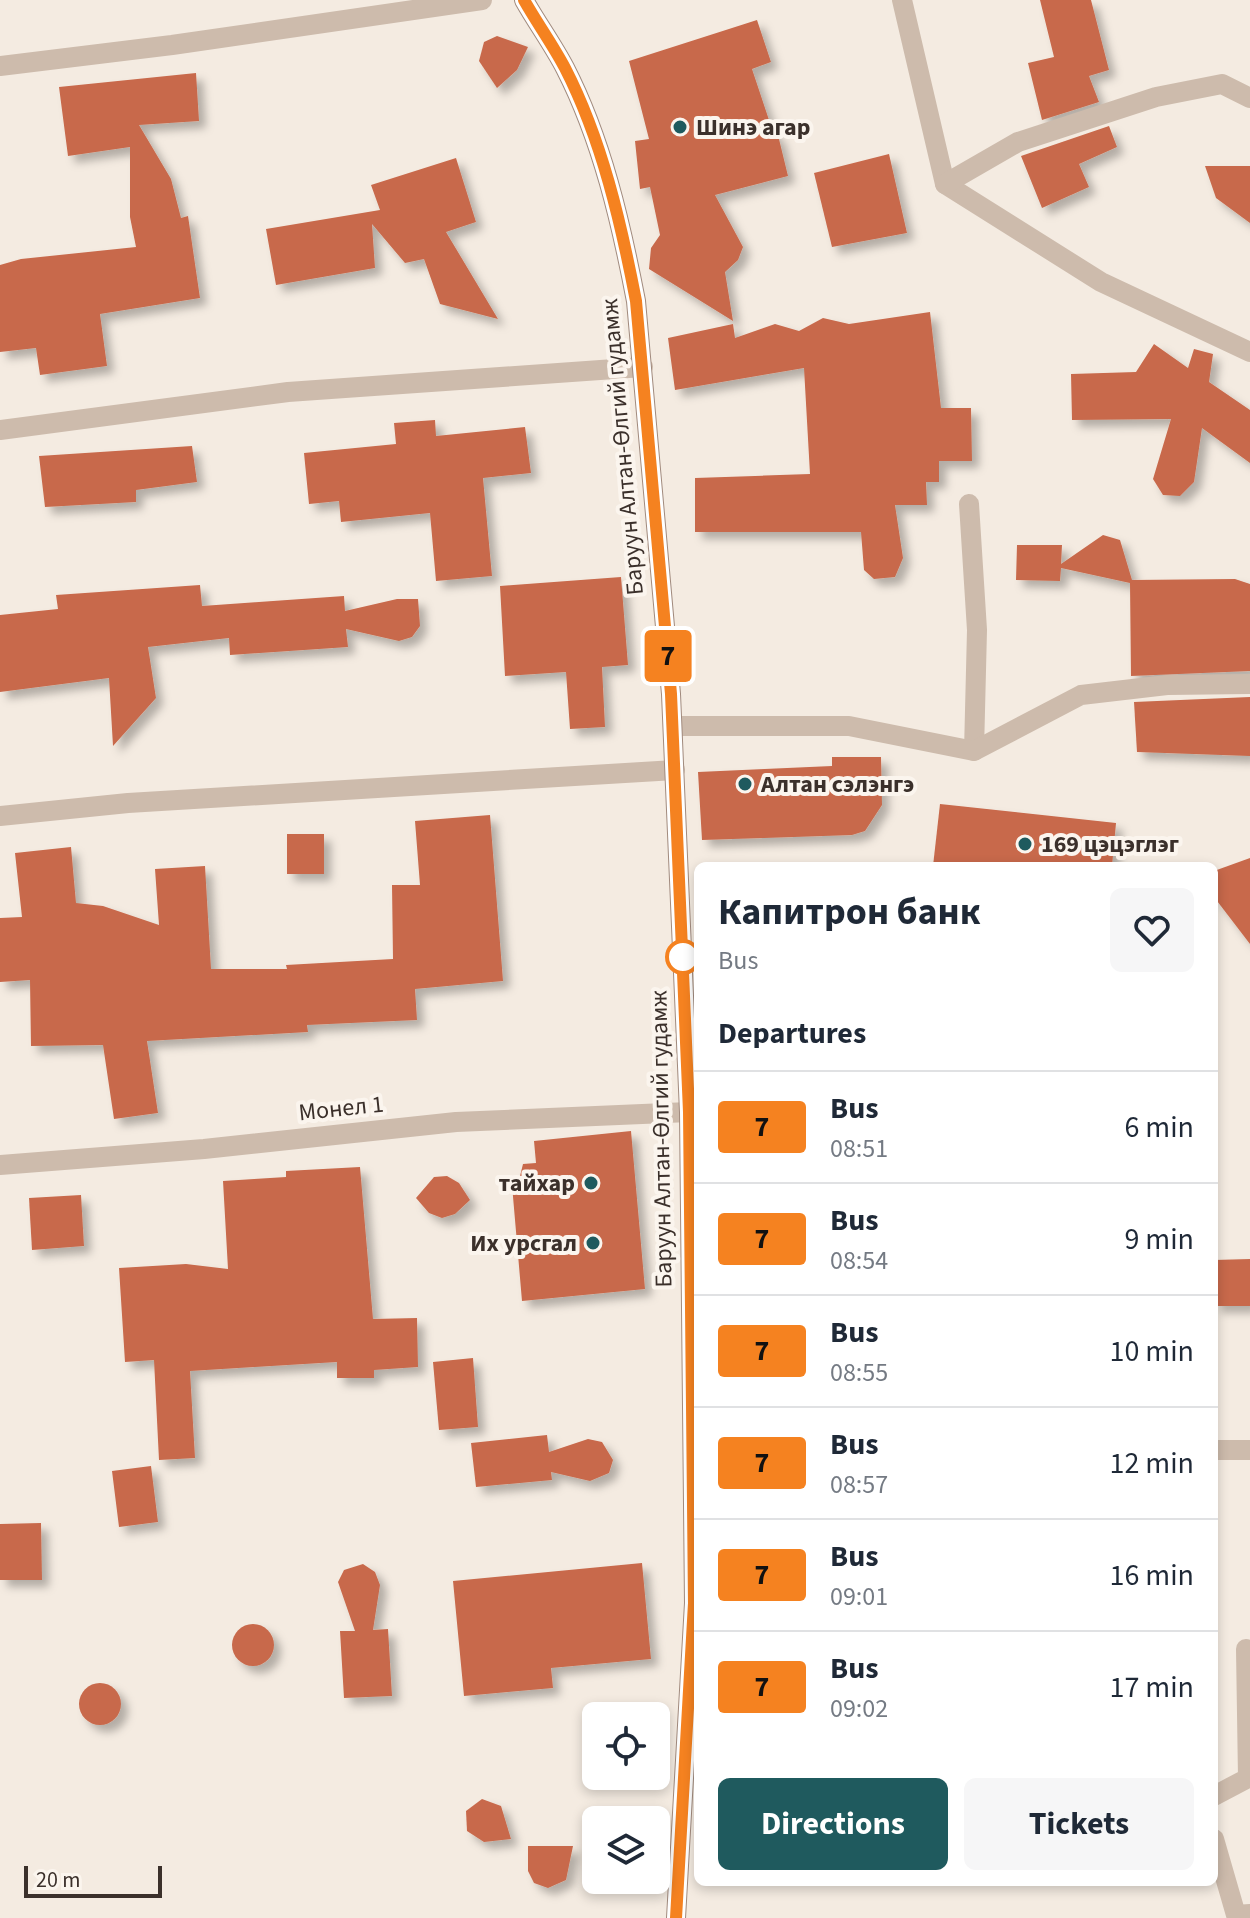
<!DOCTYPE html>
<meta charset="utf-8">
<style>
:root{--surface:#fff;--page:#f6f6f7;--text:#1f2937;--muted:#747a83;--line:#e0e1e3;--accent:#1f5a5e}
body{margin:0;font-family:"Source Sans 3",sans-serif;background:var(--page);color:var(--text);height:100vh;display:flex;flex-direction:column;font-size:30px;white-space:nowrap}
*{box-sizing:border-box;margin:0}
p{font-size:26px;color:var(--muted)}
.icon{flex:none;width:44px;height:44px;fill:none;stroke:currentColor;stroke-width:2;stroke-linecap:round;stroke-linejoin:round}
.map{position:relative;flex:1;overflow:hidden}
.side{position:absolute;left:694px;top:862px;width:524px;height:1024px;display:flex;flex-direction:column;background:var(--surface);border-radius:12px;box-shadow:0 4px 12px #0003}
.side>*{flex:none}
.badge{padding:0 16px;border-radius:6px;font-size:28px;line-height:52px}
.fabs{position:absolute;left:582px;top:1702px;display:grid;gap:16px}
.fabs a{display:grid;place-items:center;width:88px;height:88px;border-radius:12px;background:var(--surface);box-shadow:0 4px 12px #0003;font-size:40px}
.scale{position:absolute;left:24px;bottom:20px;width:138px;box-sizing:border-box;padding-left:8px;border:4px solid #3b302b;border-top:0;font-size:22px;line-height:28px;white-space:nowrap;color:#3b302b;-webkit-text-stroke:6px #fbf5ee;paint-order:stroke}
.map>.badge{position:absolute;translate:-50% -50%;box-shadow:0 0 0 4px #fff}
h2{padding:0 24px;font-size:30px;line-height:72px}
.round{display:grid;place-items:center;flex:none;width:84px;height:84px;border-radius:12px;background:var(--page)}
.head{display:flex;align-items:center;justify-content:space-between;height:136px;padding:0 24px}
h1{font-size:38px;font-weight:700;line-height:60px}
.primary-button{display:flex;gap:16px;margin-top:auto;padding:16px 24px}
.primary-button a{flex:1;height:92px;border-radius:12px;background:var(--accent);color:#fff;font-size:32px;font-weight:700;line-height:92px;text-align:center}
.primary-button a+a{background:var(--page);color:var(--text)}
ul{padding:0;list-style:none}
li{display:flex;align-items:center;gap:24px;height:112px;padding:0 24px;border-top:2px solid var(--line)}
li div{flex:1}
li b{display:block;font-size:30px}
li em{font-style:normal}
li .badge{min-width:88px;font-weight:700;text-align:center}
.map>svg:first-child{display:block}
.building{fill:#c8694b;filter:url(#shadow)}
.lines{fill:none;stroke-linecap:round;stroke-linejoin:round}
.street{stroke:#cdbbac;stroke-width:20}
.secondary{stroke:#a18a7d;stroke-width:20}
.line-casing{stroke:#fff;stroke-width:18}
.line{stroke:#f58220;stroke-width:12}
.poi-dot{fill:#1f5a5e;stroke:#fbf5ee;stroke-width:3}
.stop-dot{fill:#fff;stroke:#f58220;stroke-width:4}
.labels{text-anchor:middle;stroke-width:8;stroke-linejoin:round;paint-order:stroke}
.poi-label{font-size:24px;font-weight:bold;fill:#3b302b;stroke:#fbf5ee;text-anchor:start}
.street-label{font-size:24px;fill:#3b302b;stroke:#fbf5ee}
</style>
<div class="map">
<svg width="1250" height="1918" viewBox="0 0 1250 1918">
<defs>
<filter id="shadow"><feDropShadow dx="7" dy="7" stdDeviation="4" flood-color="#0004"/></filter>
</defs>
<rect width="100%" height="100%" fill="#f4ebe1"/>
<g class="building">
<path d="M1040 0H1091L1109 70 1089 76 1099 102 1042 120 1028 63 1054 57Z"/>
<path d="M757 20 771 62 752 69 774 135H778L788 176 715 195 743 247 738 260 725 272 733 321 649 269 651 248 660 235 650 187 640 189 635 141 649 139 629 61Z"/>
<path d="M497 36 528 47 517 70 497 88 479 61 484 42Z"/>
<path d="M196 73 199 121 139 125 171 179 181 218 188 216 200 298 100 314 107 366 40 375 36 348 0 352V265L21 259 136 247 130 217V147L68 156 59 87Z"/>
<path d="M1109 126 1117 147 1079 164 1089 187 1042 208 1021 156Z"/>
<path d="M889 154 907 233 832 247 814 173Z"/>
<path d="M456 158 476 222 446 232 498 319 440 304 424 259 405 263 372 224 375 268 276 285 266 229 380 210 371 185Z"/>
<path d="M1205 166H1250V223L1216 198Z"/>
<path d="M930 312 941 408H971L972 461H939V482H926L927 505H895L903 558 895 577 874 579 864 570 861 532H695V478L810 474 804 368 675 390 668 338 733 324 735 338 775 324 799 331 823 318 849 324Z"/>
<path d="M1154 344 1188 368 1194 349 1213 354 1209 382 1250 410V463L1202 428 1194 482 1180 496 1163 495 1153 479 1171 419 1072 420 1071 374 1136 372Z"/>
<path d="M435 420 436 436 525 427 531 473 483 478 492 576 436 581 430 513 341 522 339 501 309 504 304 453 396 444 394 423Z"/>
<path d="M192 446 197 482 136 490V502L45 507 39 456Z"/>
<path d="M1103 535 1120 540 1132 580 1235 579 1250 584V671L1131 676 1130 583 1061 568 1060 581 1016 580 1017 545H1062L1061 564Z"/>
<path d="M621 577 628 665 602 667 605 727 570 729 566 672 505 676 500 586Z"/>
<path d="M200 585 202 606 344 596 345 611 397 599H418L420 626 412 637 399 641 346 629 348 647 230 655 229 638 148 647 156 698 113 746 109 678 0 692V615L58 609 56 595Z"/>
<path d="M1250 697V756L1137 752 1134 702Z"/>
<path d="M832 757H881L882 805 865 831 852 835 702 840 698 772 832 766Z"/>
<path d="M940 804 1116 823 1112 866H933Z"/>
<path d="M490 815 503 981 415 989 417 1020 307 1025 308 1032 147 1041 158 1113 114 1119 103 1045 31 1046 30 980 0 982V918L22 917 15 853 71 847 76 903 103 906 159 925 155 869 205 866 211 969H287L286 965 393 959 392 885H420L415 821Z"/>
<rect x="287" y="834" width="37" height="40"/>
<path d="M1250 858V944L1214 897V871Z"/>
<path d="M631 1131 645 1289 522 1301 512 1185 520 1176 523 1164 536 1163 534 1141Z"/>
<path d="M360 1167 373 1319 417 1318 418 1367 374 1370V1378H337V1362L190 1371 195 1458 159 1460 154 1360 125 1362 119 1268 186 1264 228 1269 223 1181 286 1177V1171Z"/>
<path d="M447 1176 459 1183 470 1200 455 1214 442 1218 429 1213 416 1198 434 1177Z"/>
<path d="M81 1195 84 1246 32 1250 29 1198Z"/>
<path d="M1250 1259V1306H1214V1260Z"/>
<path d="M473 1358 478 1427 439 1430 433 1362Z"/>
<path d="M547 1435 549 1452 588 1439 602 1442 613 1460 609 1473 590 1481 551 1472 552 1480 476 1487 471 1443Z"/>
<path d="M151 1466 158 1522 119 1527 112 1471Z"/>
<path d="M41 1523 42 1580H0V1524Z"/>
<path d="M642 1563 651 1659 551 1668 553 1688 464 1696 453 1581Z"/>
<path d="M363 1564 375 1572 380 1585 373 1630 388 1629 392 1696 344 1698 340 1631H355L338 1582 344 1570Z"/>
<circle cx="253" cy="1645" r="21"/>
<circle cx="100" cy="1704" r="21"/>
<path d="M482 1799 501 1806 511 1839 484 1842 467 1831 466 1811Z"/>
<path d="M528 1846H573L566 1880 548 1888 534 1883 528 1871Z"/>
</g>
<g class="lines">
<g class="street">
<path d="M902 0 945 184 1101 282 1250 352"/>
<path d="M0 66 172 45 482 0"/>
<path d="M945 184 1018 142 1156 97 1222 84 1250 98"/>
<path d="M0 430 288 392 643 367"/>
<path d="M969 504 977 630 974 751"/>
<path d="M673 726H849L974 751 1081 695 1167 685 1250 684"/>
<path d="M0 816 128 803 675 770"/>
<path d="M0 1165 204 1149 456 1122 689 1112"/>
<path d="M1214 1450H1250"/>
<path d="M1214 1796 1248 1778 1246 1649"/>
<path d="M1214 1839 1236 1915 1250 1914"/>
</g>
<path class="secondary" d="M524 0C537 23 553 45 565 68 602 140 621 223 636 301L671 694 689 1112 694 1603 676 1918"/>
</g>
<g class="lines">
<defs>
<path id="line" d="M524 0C537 23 553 45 565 68 602 140 621 223 636 301L671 694 689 1112 694 1603 676 1918"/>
</defs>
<use href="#line" class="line-casing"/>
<use href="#line" class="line"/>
</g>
<g class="poi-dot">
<circle cx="680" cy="127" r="8"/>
<circle cx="745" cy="784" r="8"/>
<circle cx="1025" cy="844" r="8"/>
<circle cx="591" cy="1183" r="8"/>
<circle cx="593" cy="1243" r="8"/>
</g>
<circle class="stop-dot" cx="683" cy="957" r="16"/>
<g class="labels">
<g class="poi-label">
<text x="696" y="135">Шинэ агар</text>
<text x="761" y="792">Алтан сэлэнгэ</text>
<text x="1041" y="852">169 цэцэглэг</text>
<text x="575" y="1191" text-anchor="end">тайхар</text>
<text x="577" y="1251" text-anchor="end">Их урсгал</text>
</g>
<g class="street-label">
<text transform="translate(622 447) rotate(-95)" y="8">Баруун Алтан-Өлгий гудамж</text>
<text transform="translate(341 1108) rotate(-6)" y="8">Монел 1</text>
<text transform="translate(661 1139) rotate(-91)" y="8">Баруун Алтан-Өлгий гудамж</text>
</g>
</g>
</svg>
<div class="fabs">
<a><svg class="icon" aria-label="locate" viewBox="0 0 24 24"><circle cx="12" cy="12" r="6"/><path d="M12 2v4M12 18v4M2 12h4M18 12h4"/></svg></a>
<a><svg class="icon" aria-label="layers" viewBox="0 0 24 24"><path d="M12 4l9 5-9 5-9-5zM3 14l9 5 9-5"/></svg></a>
</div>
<div class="scale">20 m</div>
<b class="badge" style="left:668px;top:656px;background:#f58220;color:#111">7</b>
<section class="side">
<div class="head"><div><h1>Капитрон банк</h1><p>Bus</p></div><a class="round"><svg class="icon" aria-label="heart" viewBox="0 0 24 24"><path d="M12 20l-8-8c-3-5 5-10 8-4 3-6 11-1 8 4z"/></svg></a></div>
<h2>Departures</h2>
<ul>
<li><span class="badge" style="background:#f58220;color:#111">7</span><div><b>Bus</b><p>08:51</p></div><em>6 min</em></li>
<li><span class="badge" style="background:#f58220;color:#111">7</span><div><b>Bus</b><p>08:54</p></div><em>9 min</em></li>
<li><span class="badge" style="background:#f58220;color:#111">7</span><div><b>Bus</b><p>08:55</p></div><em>10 min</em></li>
<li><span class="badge" style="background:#f58220;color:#111">7</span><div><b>Bus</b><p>08:57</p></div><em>12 min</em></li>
<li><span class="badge" style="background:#f58220;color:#111">7</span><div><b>Bus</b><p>09:01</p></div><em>16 min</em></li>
<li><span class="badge" style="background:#f58220;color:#111">7</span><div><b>Bus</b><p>09:02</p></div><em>17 min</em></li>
</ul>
<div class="primary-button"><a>Directions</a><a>Tickets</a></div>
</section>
</div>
